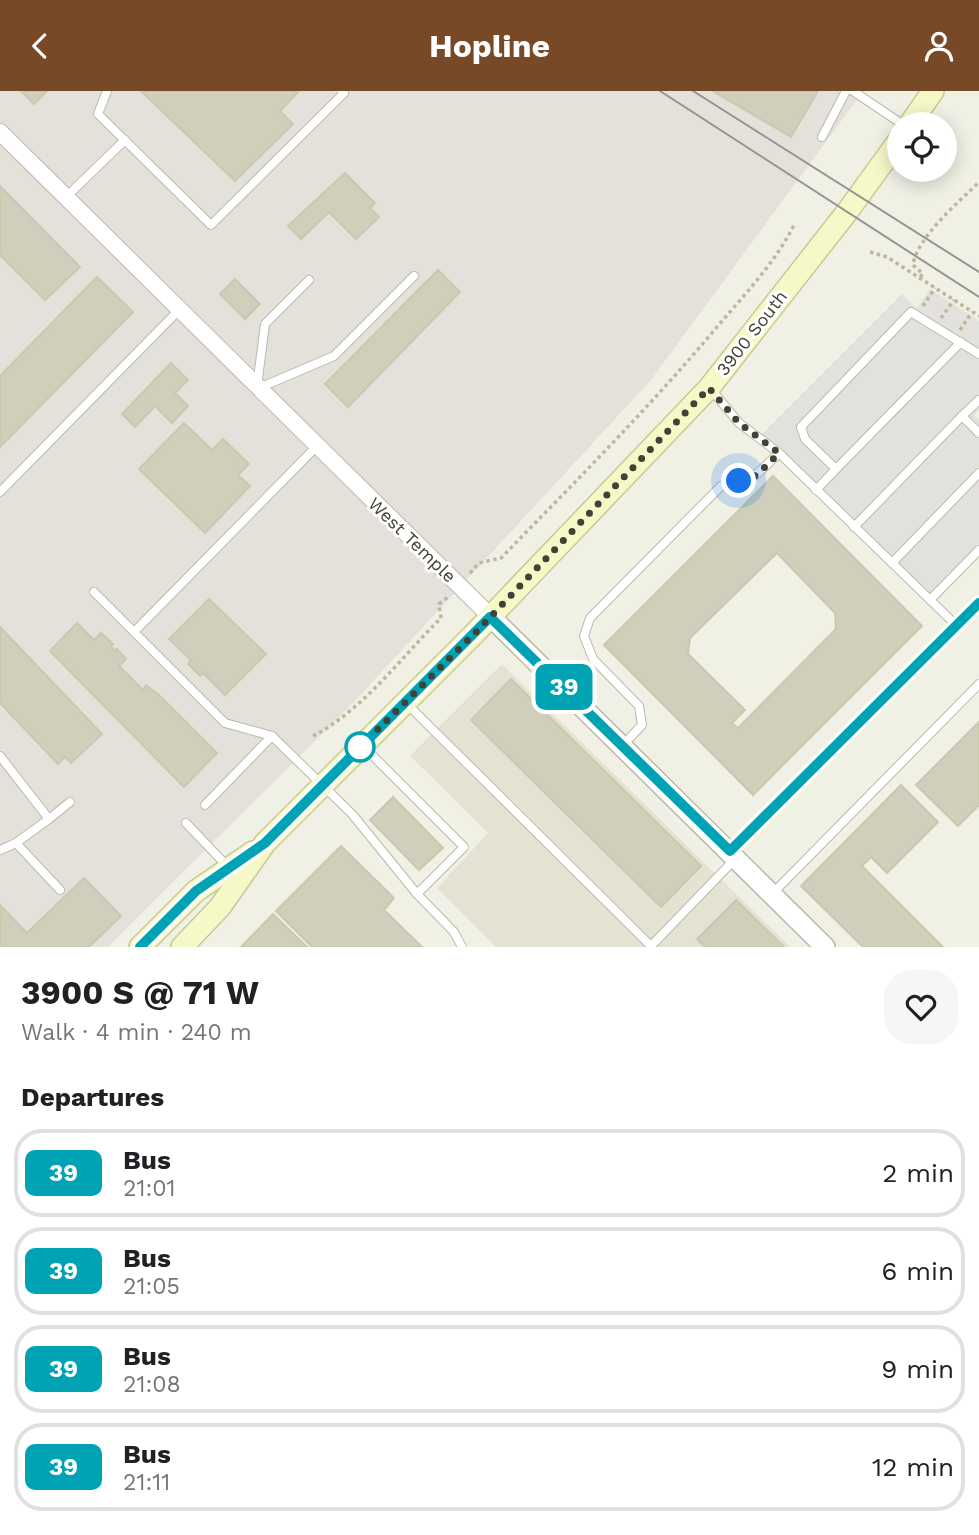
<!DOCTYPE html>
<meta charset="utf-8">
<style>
:root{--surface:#fff;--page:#f6f6f6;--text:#202124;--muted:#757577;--line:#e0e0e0;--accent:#784926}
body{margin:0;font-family:"Work Sans",sans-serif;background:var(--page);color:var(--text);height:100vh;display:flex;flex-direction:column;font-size:26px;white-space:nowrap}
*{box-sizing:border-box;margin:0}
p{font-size:23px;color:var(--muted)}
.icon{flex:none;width:38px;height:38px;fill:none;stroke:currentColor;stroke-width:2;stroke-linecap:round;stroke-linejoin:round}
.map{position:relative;height:856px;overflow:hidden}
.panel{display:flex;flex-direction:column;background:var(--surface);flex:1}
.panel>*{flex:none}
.badge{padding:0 14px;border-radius:10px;font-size:24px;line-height:46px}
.buttons{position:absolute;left:887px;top:21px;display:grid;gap:14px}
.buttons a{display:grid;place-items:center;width:70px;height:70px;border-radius:50%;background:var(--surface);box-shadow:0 4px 18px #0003;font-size:35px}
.you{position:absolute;width:35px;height:35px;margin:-18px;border:5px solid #fff;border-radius:50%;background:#1a73e8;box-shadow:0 0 0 10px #1a73e833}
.map>.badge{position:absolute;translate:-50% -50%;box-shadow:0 0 0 4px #fff}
h2{padding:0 21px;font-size:26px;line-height:63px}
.round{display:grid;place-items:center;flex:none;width:74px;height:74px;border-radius:28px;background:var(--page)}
.overview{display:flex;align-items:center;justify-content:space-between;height:119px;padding:0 21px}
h1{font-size:33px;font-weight:700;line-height:52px}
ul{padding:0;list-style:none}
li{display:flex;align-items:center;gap:21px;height:88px;margin:0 14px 10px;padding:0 7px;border:4px solid var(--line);border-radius:28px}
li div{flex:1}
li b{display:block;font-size:26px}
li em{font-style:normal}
li .badge{min-width:77px;font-weight:700;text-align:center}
header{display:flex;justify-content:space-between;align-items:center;height:91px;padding:0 21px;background:var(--accent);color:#fff;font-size:32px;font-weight:700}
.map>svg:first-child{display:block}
.residential{fill:#e4e3d3}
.industrial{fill:#e3e1da}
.parking{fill:#e2e1dd}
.building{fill:#d1cebb;stroke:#cbc8b0;stroke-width:2;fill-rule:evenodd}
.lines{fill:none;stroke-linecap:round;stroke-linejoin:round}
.service-casing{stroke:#bbbaa9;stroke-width:10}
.minor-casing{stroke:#bbbaa9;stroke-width:18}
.tertiary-casing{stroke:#bbbaa9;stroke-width:22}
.secondary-casing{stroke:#c8c996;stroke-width:24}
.path{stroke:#bbb99b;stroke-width:3.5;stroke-dasharray:3.5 3.5;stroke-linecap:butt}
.service{stroke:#fff;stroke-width:8}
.minor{stroke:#fff;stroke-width:16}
.tertiary{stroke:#fff;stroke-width:19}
.secondary{stroke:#f6f8c7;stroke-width:21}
.tram{stroke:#949494;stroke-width:2}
.line-casing{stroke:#fff;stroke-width:16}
.line{stroke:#00a3b4;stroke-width:10}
.walk{stroke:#424135;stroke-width:7;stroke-dasharray:0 12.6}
.stop-dot{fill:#fff;stroke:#00a3b4;stroke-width:3.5}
.labels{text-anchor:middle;stroke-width:6;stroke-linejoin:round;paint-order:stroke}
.street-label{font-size:18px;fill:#424135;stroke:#fff}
</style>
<header><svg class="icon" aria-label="back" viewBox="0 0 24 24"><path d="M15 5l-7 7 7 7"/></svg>Hopline<svg class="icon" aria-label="person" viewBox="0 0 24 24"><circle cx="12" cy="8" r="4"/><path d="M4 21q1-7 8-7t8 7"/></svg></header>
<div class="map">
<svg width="979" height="856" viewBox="0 0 979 856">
<rect width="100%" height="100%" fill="#f0f0e5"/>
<path class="residential" d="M502 573 790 856H496L437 797 488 742 410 665Z"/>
<path class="industrial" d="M0 0H863L651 289 351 614 108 856H0Z"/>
<path class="parking" d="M930 198 979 230V319L974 324 979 329V460L930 509 760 345 902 203 917 217Z"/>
<g class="building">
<path d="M21 0H47L34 13Z"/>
<path d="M141 0H299L280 20 293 33 235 90Z"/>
<path d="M713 0H818L791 46Z"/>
<path d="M345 82 375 112 370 117 379 126 356 148 329 121 301 148 288 135Z"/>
<path d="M0 95 80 176 45 209 0 164Z"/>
<path d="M438 179 460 201 348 316 325 293Z"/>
<path d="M97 186 133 221 0 356V285Z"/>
<path d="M235 188 260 213 245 228 220 203Z"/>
<path d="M171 272 188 289 175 302 188 315 172 332 155 315 135 336 122 323Z"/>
<path d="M184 332 212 359 223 348 249 373 238 384 250 395 205 442 139 378Z"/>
<path d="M773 385 922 535 753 704 604 554ZM777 462 835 522 836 538 738 637 732 632 745 619 688 563 690 547Z"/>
<path d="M209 508 266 563 225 604 203 582 200 585 188 573 191 569 169 548Z"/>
<path d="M77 532 94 549 101 542 113 553 111 555 115 560 117 558 126 568 119 575 143 599 146 594 160 605 217 662 184 696 50 560Z"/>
<path d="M0 536 102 643 71 672 65 666 58 673 0 612Z"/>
<path d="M511 588 701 775 661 816 471 629Z"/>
<path d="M979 631V714L958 735 916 694Z"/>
<path d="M901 694 938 731 887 782 871 766 862 775 943 856H863L801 795Z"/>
<path d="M393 706 443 757 419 779 370 729Z"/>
<path d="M341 755 394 807 384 819 422 856H312L276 820Z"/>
<path d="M84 787 121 825 89 856H0V814L27 842Z"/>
<path d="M736 809 784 856H705L697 848Z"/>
<path d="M273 823 307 856H241Z"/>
</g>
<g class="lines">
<defs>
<g id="service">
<path d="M107 0 98 23 211 134 344 2 342 0"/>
<path d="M853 0 902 33"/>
<path d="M822 46 846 0"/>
<path d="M66 106 125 49"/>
<path d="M257 295 265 233 309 189"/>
<path d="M259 297 334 265 414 185"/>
<path d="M710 297 739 332 779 362 957 535"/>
<path d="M979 309 962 325 979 342"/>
<path d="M836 378 961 251"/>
<path d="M816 399 836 378 805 348 801 336 911 221 979 263"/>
<path d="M0 401 179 219"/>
<path d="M854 436 962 325"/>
<path d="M892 472 979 382"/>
<path d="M94 501 225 632 272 645 352 723 417 803"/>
<path d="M930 509 979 459"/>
<path d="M134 541 316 356"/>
<path d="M407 613 652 856"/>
<path d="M623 654 642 634 639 615 593 568 584 545 590 527 721 395 756 384 779 362"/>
<path d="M364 656 464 756 417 803 454 841 462 856"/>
<path d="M0 665 49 728 16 752 0 759"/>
<path d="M205 714 272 645"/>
<path d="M49 728 70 711"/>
<path d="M186 732 229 777"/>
<path d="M16 752 60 799"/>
<path d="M730 760 979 512"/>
<path d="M773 802 979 593"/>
<path d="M651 855 736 767"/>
</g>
<path id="minor" d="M0 41 490 525"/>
<path id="tertiary" d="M490 525 825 856"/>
<g id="secondary">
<path d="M910 33 933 0"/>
<path d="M140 856 196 800 253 761"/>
<path d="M182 856 220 816 265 752 475 542 709 297 847 121 900 48"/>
</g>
</defs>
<use href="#service" class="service-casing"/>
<use href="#minor" class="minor-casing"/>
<use href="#tertiary" class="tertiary-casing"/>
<use href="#secondary" class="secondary-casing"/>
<g class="path">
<path d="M870 161 887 166 979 225"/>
<path d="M920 186 923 183 913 174C917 146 959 111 979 91"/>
<path d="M923 215 935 197"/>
<path d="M941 227 954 209"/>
<path d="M960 239 972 221"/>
<path d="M470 482 479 472 501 467C575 391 649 317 717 236 744 204 775 172 794 134"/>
<path d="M313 645C361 620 398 571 435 533L441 527 439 513 448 506"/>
</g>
<use href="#service" class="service"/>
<use href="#minor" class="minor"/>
<use href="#tertiary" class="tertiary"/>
<use href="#secondary" class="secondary"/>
<g class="tram">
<path d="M660 0 979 206"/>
<path d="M693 0 979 181"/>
</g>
</g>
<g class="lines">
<defs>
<path id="line" d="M140 856 196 800 265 752 490 526 730 760 979 512"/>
</defs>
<use href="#line" class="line-casing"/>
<use href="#line" class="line"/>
<path class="walk" d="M360 656 475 542 709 297 739 332 779 362 757 384 739 390"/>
</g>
<circle class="stop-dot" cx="360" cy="656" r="14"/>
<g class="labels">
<g class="street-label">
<text transform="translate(752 242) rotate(-52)" y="6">3900 South</text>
<text transform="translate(412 449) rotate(44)" y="6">West Temple</text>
</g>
</g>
</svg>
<div class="buttons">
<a><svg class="icon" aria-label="locate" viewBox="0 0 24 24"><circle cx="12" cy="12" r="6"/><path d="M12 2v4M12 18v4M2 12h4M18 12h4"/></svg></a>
</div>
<div class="you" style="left:739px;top:390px"></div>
<b class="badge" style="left:564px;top:596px;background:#00a3b4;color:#fff">39</b>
</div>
<section class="panel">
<div class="overview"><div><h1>3900 S @ 71 W</h1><p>Walk · 4 min · 240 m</p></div><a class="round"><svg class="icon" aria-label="heart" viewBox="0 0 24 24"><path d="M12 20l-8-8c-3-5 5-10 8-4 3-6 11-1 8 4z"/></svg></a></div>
<h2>Departures</h2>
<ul>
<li><span class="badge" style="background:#00a3b4;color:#fff">39</span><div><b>Bus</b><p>21:01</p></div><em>2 min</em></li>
<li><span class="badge" style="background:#00a3b4;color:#fff">39</span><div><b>Bus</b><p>21:05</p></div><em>6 min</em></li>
<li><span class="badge" style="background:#00a3b4;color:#fff">39</span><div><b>Bus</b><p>21:08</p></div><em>9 min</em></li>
<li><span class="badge" style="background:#00a3b4;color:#fff">39</span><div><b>Bus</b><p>21:11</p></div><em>12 min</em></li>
</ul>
</section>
